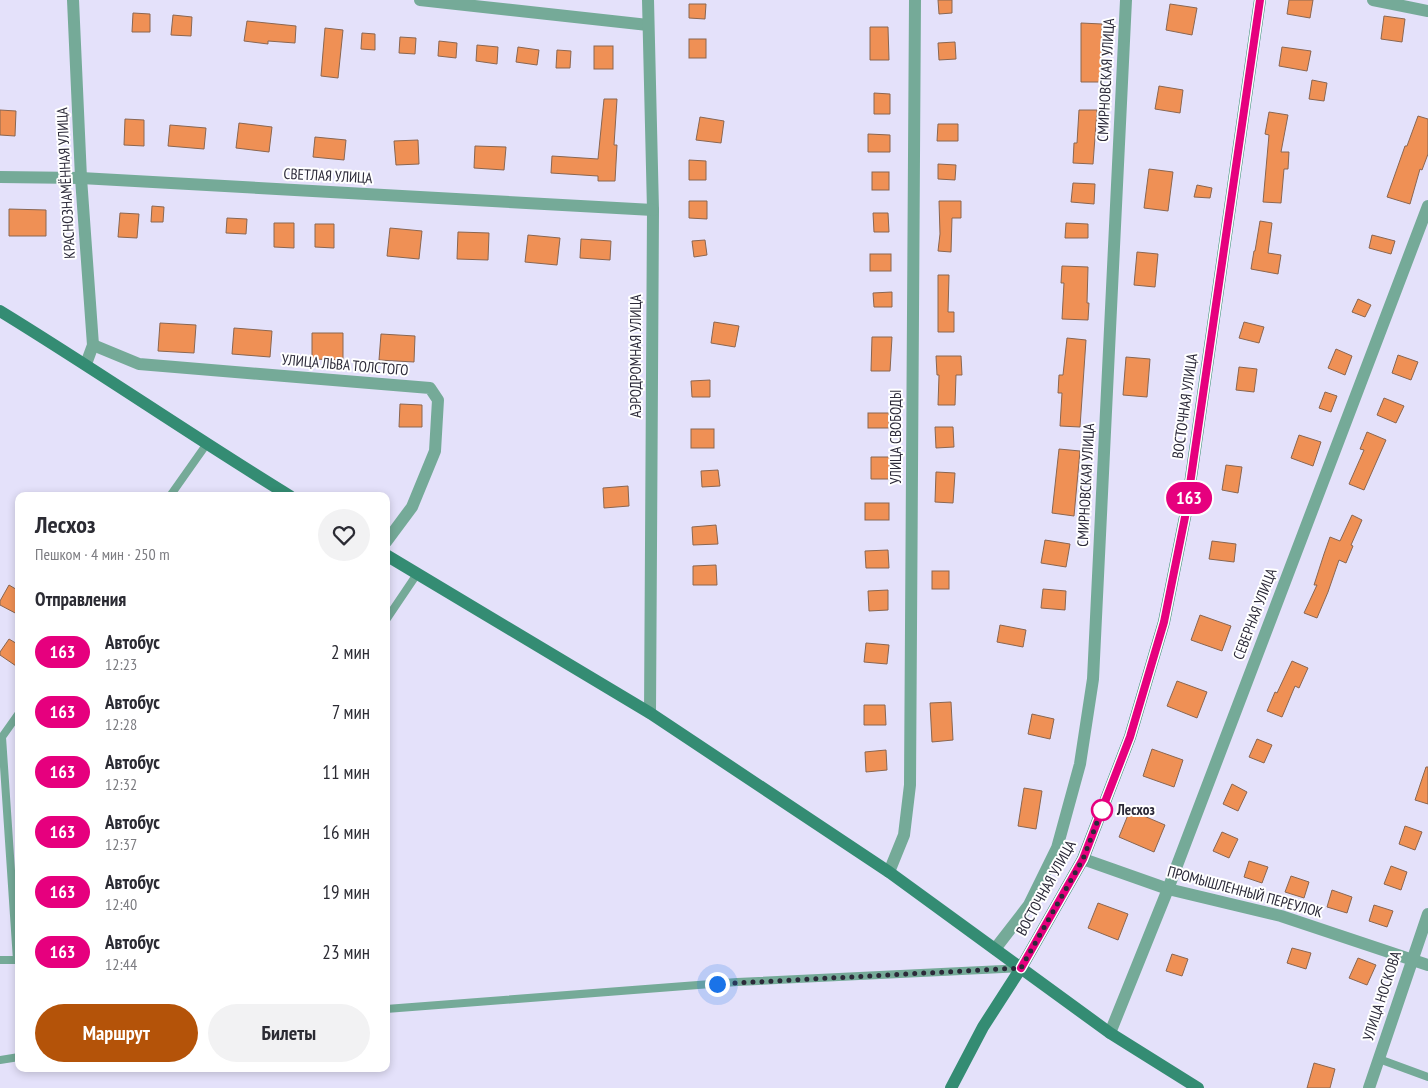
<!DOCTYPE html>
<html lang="ru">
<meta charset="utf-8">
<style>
:root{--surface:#fff;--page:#f2f2f3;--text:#2b2b33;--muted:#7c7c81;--accent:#b45309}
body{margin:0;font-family:"PT Sans Narrow",sans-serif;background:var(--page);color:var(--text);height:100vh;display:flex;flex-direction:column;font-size:19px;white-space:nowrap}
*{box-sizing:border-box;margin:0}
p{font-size:16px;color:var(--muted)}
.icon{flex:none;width:28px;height:28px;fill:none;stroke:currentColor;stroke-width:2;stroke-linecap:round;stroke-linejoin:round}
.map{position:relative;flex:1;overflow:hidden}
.drawer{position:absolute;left:15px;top:492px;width:375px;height:580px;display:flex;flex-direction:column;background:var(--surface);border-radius:10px;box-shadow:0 2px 8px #0003}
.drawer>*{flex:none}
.badge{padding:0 10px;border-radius:16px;font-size:18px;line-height:32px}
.you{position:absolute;width:25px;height:25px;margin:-12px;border:4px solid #fff;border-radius:50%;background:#1a73e8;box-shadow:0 0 0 8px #1a73e833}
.map>.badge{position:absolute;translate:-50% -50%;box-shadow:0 0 0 2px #fff}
h2{padding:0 20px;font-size:19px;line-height:45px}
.round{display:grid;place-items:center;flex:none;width:52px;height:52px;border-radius:26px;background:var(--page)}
.summary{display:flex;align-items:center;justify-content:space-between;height:85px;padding:0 20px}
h1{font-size:24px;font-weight:700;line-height:38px}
.cta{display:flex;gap:10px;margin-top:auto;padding:10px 20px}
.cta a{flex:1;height:58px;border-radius:30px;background:var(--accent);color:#fff;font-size:20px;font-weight:700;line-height:58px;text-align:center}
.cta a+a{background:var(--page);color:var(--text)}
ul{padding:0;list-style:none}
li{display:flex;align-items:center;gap:15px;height:60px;padding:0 20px}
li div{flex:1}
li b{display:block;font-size:19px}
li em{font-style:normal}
li .badge{min-width:55px;font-weight:700;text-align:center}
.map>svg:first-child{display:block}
.building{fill:#ef9055;stroke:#8a6651}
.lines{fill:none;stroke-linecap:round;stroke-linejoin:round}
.lane{stroke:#75aa98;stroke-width:8}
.street{stroke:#75aa98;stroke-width:12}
.secondary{stroke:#348c73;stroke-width:12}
.line-casing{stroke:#fff;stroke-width:11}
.line{stroke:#e6007e;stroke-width:8}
.walk{stroke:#2c2a39;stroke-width:5;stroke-dasharray:0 9}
.stop-dot{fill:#fff;stroke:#e6007e;stroke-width:2.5}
.labels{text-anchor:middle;stroke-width:4;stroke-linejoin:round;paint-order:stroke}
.street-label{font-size:15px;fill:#2c2a39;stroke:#fff}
.stop-label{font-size:15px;font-weight:bold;fill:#2c2a39;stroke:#fff;text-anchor:start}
</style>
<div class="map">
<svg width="1428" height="1088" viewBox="0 0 1428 1088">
<rect width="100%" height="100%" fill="#e4e1fa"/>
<g class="building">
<path d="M938 0H952V13L939 14Z"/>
<path d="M1289 0H1313L1310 18 1287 14Z"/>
<path d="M689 4H706L705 19 689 18Z"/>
<path d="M1170 4 1197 8 1192 35 1166 30Z"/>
<path d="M133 13 150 14V32H132Z"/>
<path d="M173 15 192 17 191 36 171 35Z"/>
<path d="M1384 16 1405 19 1402 42 1381 39Z"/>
<path d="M247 21 296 26 295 43 268 41V44L244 41Z"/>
<path d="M1081 23 1102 24 1101 82H1081Z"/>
<path d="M870 27H888L889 60H870Z"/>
<path d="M325 28 343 30 338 78 321 76Z"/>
<path d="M362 33 375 34V50L361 49Z"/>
<path d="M400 37 416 38 415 54 399 53Z"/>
<rect x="689" y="39" width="17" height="19"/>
<path d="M439 41 457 43 456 58 438 56Z"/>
<path d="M955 42 956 59 939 60 938 43Z"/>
<path d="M477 45 498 47 497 64 476 61Z"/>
<rect x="594" y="46" width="19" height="23"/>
<path d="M518 47 539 50 537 65 516 62Z"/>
<path d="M1282 47 1311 51 1307 71 1279 66Z"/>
<path d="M557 50 571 51 570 68H556Z"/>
<path d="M1312 80 1327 83 1324 101 1309 99Z"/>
<path d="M1159 86 1183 90 1180 113 1155 109Z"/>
<path d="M874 93 890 94V114H874Z"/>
<path d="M604 99H617L614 145H617L615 181H598V176L551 173 552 156 598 159Z"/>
<path d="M0 110 16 111 15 136 0 135Z"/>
<path d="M1079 110H1097L1093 164 1073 163 1074 143H1077Z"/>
<path d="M1269 112 1288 115 1281 152H1289L1288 169H1284L1281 203 1263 202 1269 135 1265 134Z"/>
<path d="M1418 116 1428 119V154L1422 170 1420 169 1410 204 1387 197 1405 146H1407Z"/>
<path d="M700 117 724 121 721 143 696 140Z"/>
<path d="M125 119 144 120V146L124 145Z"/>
<path d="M239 123 272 127 269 152 236 148Z"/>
<path d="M938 124H958V141H937Z"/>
<path d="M170 125 206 128 204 149 168 146Z"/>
<path d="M868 134 890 135V152H868Z"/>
<path d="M315 137 346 140 344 160 313 157Z"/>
<path d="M418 140 419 164 396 165 394 141Z"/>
<path d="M475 146 506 147 504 170 474 168Z"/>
<path d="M689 160 706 161V180H689Z"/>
<path d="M938 164 956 165 955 180 938 179Z"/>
<path d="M1149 169 1173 172 1168 211 1144 208Z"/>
<rect x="872" y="172" width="17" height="18"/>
<path d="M1073 183 1095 184 1094 204 1071 202Z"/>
<path d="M1197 185 1212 188 1210 198 1194 197Z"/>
<path d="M689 201H707V219L689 218Z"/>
<path d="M939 201H961V218H952L951 252 938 251 940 234Z"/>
<path d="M152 206 164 207 163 222H151Z"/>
<path d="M9 209 46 210V236H9Z"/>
<path d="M120 213 139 214 137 238 118 237Z"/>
<path d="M873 213H888L889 232H874Z"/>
<path d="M227 218 247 219 246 234 226 233Z"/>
<path d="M1260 221 1272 223 1268 253 1281 255 1278 274 1251 269 1254 251H1255Z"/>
<path d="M274 223H294V248L274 247Z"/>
<path d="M1066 223 1088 224V238H1065Z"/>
<path d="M315 224H334V248L315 247Z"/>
<path d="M390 228 422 231 419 259 387 256Z"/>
<path d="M458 232 489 233 488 260 457 259Z"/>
<path d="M528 235 560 238 557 265 525 262Z"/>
<path d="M1372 235 1395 241 1391 254 1369 248Z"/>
<path d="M581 239 611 241 610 260 580 258Z"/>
<path d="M705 240 707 255 694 257 692 241Z"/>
<path d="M1137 252 1158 254 1155 287 1134 285Z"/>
<rect x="870" y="254" width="21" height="17"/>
<path d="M1062 266 1088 267 1087 303H1089L1088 320 1062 319 1064 283H1061Z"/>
<path d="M938 275H949L948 312H954V332H938Z"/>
<path d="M892 292V307H874L873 293Z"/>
<path d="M1358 299 1371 305 1365 317 1352 312Z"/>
<path d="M714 322 739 326 735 347 711 343Z"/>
<path d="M1244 322 1264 327 1259 343 1239 338Z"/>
<path d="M160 323 196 325 194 353 158 351Z"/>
<path d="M234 328 272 331 270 357 232 354Z"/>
<path d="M312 333H343V360L312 359Z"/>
<path d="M381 334 415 336 414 362 379 360Z"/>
<path d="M872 337H892L890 371H871Z"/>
<path d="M1067 338 1086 340 1080 427 1060 426 1062 393H1058L1059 375H1063Z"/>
<path d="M1336 349 1352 356 1345 375 1328 368Z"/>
<path d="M1398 355 1418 362 1411 380 1392 373Z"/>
<path d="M936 356H961L962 375H956L955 405H938L939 375H937Z"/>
<path d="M1126 357 1150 359 1147 397 1123 395Z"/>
<path d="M1239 367 1257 369 1254 392 1236 390Z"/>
<path d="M710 380V397H692L691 381Z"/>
<path d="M1325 392 1337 396 1331 412 1319 408Z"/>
<path d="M1384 398 1404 406 1396 423 1377 415Z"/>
<path d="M400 404 422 405V427H399Z"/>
<rect x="868" y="413" width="21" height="15"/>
<path d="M935 427H953L954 447 936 448Z"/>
<rect x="691" y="429" width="23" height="19"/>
<path d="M1367 432 1386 440 1364 490 1349 484 1364 450 1360 449Z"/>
<path d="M1299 435 1321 442 1313 466 1291 458Z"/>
<path d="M1059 449 1080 451 1074 516 1052 513Z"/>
<path d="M871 457H890L889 479H871Z"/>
<path d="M1226 465 1242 467 1238 493 1222 490Z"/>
<path d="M718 470 720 486 702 487 701 471Z"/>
<path d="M936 472 955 473 953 503 935 502Z"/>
<path d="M628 486 629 506 604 508 603 488Z"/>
<rect x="865" y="503" width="24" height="17"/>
<path d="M1352 515 1362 520 1351 545 1353 546 1346 563 1339 560 1328 592 1317 618 1304 613 1317 585H1314L1324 554 1330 537 1340 541Z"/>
<path d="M716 525 718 544 693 545 692 527Z"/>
<path d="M1045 540 1070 544 1066 567 1041 563Z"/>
<path d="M1212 541 1236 544 1234 562 1209 559Z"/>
<path d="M888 550 889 568H866L865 551Z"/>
<path d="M716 565 717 585H693V566Z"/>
<rect x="932" y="571" width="17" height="18"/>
<path d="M9 585 19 591V615L0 605V601Z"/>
<path d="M1043 589 1066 591 1065 610 1041 608Z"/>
<path d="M888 590V610L869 611 868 591Z"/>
<path d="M1200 615 1231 626 1222 651 1191 640Z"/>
<path d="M1000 625 1026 630 1023 647 997 642Z"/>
<path d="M9 639 19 645V668L0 655V652Z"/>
<path d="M866 643 889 645 887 664 864 662Z"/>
<path d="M1292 661 1308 668 1299 688 1295 686 1282 717 1267 711 1275 692 1277 693Z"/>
<path d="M1177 681 1207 692 1197 718 1167 706Z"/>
<path d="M951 702 953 740 932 742 930 703Z"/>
<path d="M864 705H885L886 725H864Z"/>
<path d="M1032 714 1054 719 1050 739 1028 734Z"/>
<path d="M1257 739 1272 745 1264 763 1249 757Z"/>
<path d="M1152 749 1183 760 1174 787 1143 776Z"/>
<path d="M886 750 887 770 866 772 865 752Z"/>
<path d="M1426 767H1428V804L1415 800Z"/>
<path d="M1232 784 1247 792 1238 811 1223 804Z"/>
<path d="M1024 788 1042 791 1036 829 1018 826Z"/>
<path d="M1130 810 1165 825 1154 852 1119 837Z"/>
<path d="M1405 826 1422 832 1415 850 1399 844Z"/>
<path d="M1222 832 1238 839 1229 858 1213 851Z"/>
<path d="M1249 861 1268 867 1262 883 1244 877Z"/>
<path d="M1391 866 1407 872 1401 890 1384 884Z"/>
<path d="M1291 876 1309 882 1304 898 1285 892Z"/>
<path d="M1332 890 1352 897 1347 913 1327 907Z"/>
<path d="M1098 903 1128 914 1118 940 1088 928Z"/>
<path d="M1374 905 1393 911 1387 927 1369 921Z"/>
<path d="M1292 948 1311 953 1306 969 1287 963Z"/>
<path d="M1172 954 1188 959 1182 976 1166 971Z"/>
<path d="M1358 958 1376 965 1367 985 1349 978Z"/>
<path d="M1314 1063 1335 1069 1330 1088H1307Z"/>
</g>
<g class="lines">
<g class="lane">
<path d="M170 496 206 445"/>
<path d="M386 620 417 574"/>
<path d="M0 960H17L2 737 19 713"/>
<path d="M386 1009 737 982 1021 968"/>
<path d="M1379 1059 1428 1077"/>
<path d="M0 1060 19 1057"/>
</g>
<g class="street">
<path d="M73 0 81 178 93 345 86 364"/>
<path d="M420 0 648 25"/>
<path d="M648 0 653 210 650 713"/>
<path d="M1373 0 1428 11"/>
<path d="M0 177 81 178 653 210"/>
<path d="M93 345 139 364 430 388 438 400 435 451 412 507 386 542"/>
<path d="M1083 859 1168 889 1281 916 1428 965"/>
<path d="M889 872 904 835 910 785 915 0"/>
<path d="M995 949 1029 905 1057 848 1080 764 1093 679 1126 0"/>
<path d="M1110 1033 1168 889 1428 206"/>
<path d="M1369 1088 1428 914"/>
</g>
<g class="secondary">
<path d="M0 311C98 371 192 436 290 496"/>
<path d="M386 555 650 713 889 872 1110 1033 1198 1088"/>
<path d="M951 1088 983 1027 1021 968 1083 859 1130 737 1164 622 1186 512 1260 0"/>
</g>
</g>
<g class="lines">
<defs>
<path id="line" d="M1021 968 1083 859 1130 737 1164 622 1186 512 1260 0"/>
</defs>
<use href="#line" class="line-casing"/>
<use href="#line" class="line"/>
<path class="walk" d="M717 984 1021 968 1083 859 1103 807 1102 810"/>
</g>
<circle class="stop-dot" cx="1102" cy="810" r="10"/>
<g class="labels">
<g class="street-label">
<text transform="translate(1106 80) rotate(-87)" y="5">СМИРНОВСКАЯ УЛИЦА</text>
<text transform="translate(328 176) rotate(3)" y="5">СВЕТЛАЯ УЛИЦА</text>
<text transform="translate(66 183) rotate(-93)" y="5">КРАСНОЗНАМЁННАЯ УЛИЦА</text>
<text transform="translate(636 356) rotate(-90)" y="5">АЭРОДРОМНАЯ УЛИЦА</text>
<text transform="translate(345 365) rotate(5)" y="5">УЛИЦА ЛЬВА ТОЛСТОГО</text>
<text transform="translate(1185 406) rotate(-82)" y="5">ВОСТОЧНАЯ УЛИЦА</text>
<text transform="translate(896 437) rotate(-90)" y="5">УЛИЦА СВОБОДЫ</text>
<text transform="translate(1086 485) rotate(-87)" y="5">СМИРНОВСКАЯ УЛИЦА</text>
<text transform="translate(1255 614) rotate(-69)" y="5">СЕВЕРНАЯ УЛИЦА</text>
<text transform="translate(1046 888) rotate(-61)" y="5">ВОСТОЧНАЯ УЛИЦА</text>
<text transform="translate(1245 892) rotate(15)" y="5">ПРОМЫШЛЕННЫЙ ПЕРЕУЛОК</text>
<text transform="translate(1382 996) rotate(-72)" y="5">УЛИЦА НОСКОВА</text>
</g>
<g class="stop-label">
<text x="1117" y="815">Лесхоз</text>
</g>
</g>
</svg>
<div class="you" style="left:717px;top:984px"></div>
<b class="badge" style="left:1189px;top:498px;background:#e6007e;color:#fff">163</b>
<section class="drawer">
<div class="summary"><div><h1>Лесхоз</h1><p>Пешком · 4 мин · 250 m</p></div><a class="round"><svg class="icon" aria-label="heart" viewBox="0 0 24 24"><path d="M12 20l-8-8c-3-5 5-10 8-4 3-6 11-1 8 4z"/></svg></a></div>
<h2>Отправления</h2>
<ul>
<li><span class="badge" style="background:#e6007e;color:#fff">163</span><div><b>Автобус</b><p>12:23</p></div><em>2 мин</em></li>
<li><span class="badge" style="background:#e6007e;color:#fff">163</span><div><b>Автобус</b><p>12:28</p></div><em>7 мин</em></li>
<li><span class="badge" style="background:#e6007e;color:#fff">163</span><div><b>Автобус</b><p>12:32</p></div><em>11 мин</em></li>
<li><span class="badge" style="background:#e6007e;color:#fff">163</span><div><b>Автобус</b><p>12:37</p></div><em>16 мин</em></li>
<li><span class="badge" style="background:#e6007e;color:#fff">163</span><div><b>Автобус</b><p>12:40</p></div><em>19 мин</em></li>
<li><span class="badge" style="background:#e6007e;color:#fff">163</span><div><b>Автобус</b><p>12:44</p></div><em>23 мин</em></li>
</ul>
<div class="cta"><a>Маршрут</a><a>Билеты</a></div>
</section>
</div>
